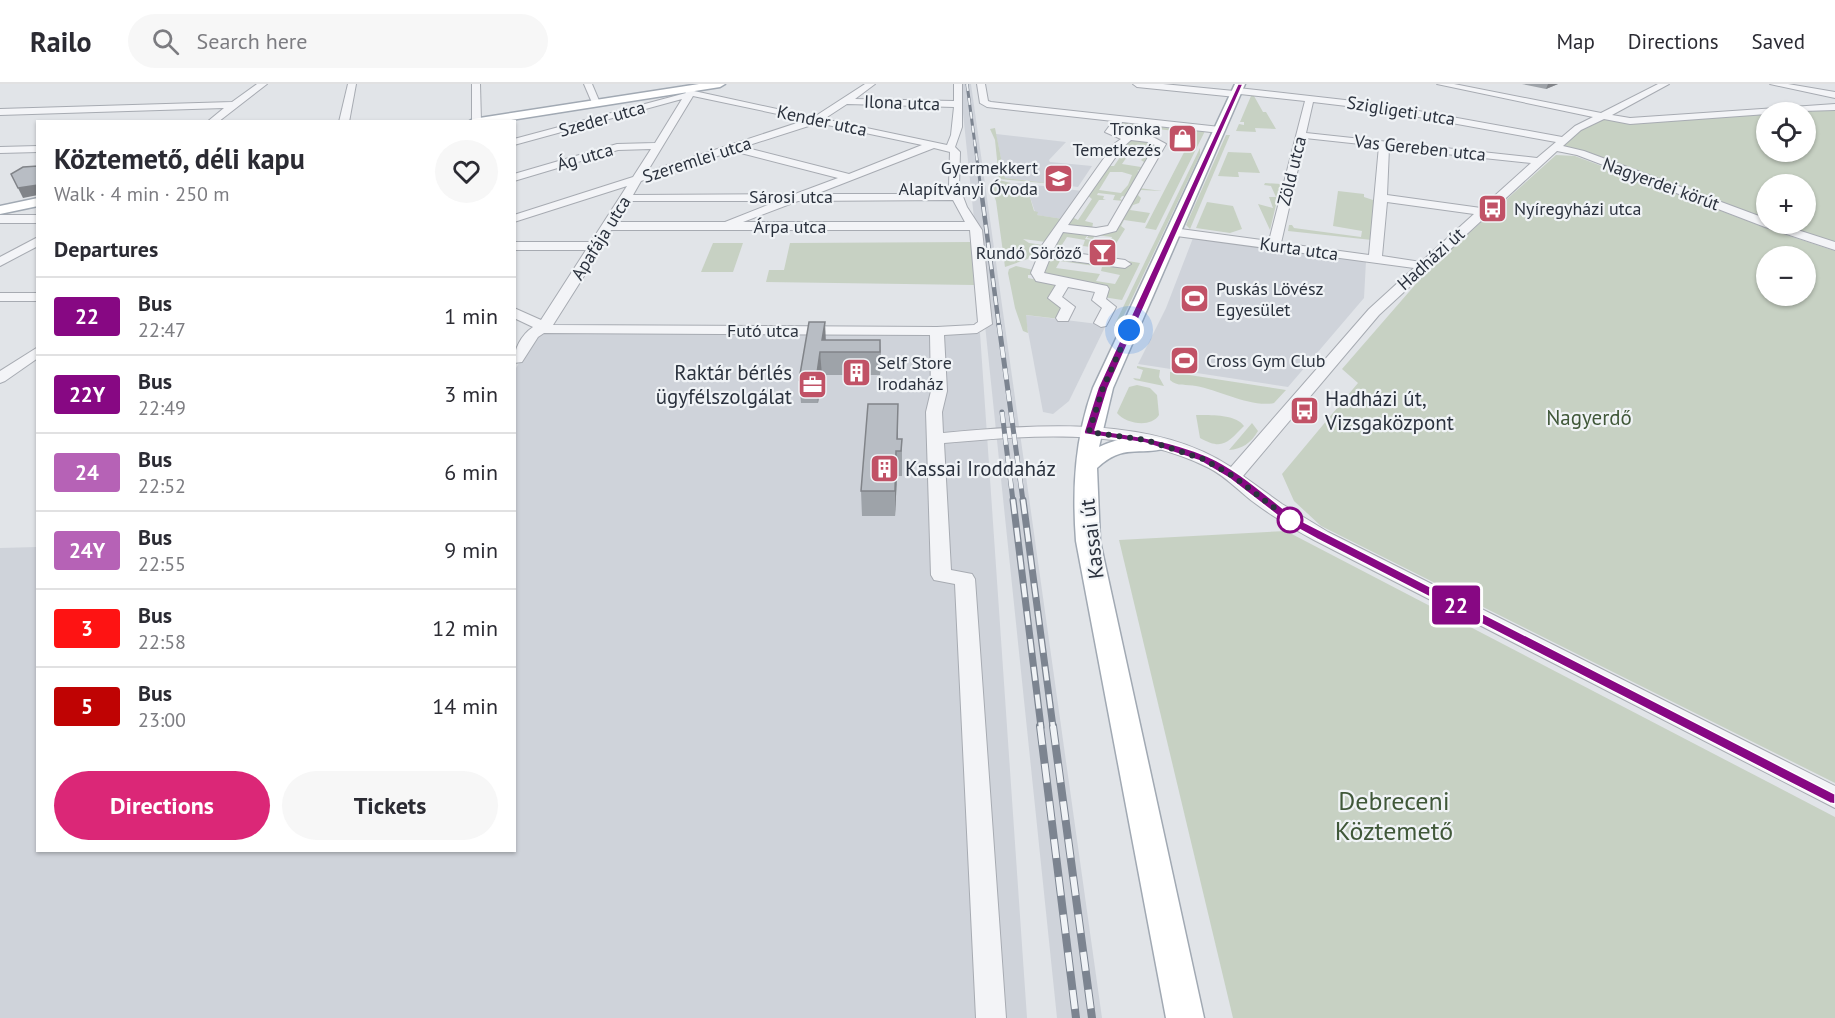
<!DOCTYPE html>
<meta charset="utf-8">
<style>
:root{--surface:#fff;--page:#f7f7f7;--text:#2b2b33;--muted:#7c7c81;--line:#e1e1e2;--accent:#db2777}
body{margin:0;font-family:"PT Sans",sans-serif;background:var(--page);color:var(--text);height:100vh;display:flex;flex-direction:column;font-size:22px;white-space:nowrap}
*{box-sizing:border-box;margin:0}
p{font-size:20px;color:var(--muted)}
.icon{flex:none;width:33px;height:33px;fill:none;stroke:currentColor;stroke-width:2;stroke-linecap:round;stroke-linejoin:round}
.map{position:relative;flex:1;overflow:hidden}
.details{position:absolute;left:36px;top:36px;width:480px;height:732px;display:flex;flex-direction:column;background:var(--surface);border-radius:0px;box-shadow:0 2px 4px #0004}
.details>*{flex:none}
.badge{padding:0 12px;border-radius:4px;font-size:21px;line-height:39px}
.tools{position:absolute;left:1756px;top:18px;display:grid;gap:12px}
.tools a{display:grid;place-items:center;width:60px;height:60px;border-radius:50%;background:var(--surface);box-shadow:0 2px 4px #0004;font-size:30px}
.you{position:absolute;width:30px;height:30px;margin:-15px;border:4px solid #fff;border-radius:50%;background:#1a73e8;box-shadow:0 0 0 9px #1a73e833}
.map>.badge{position:absolute;translate:-50% -50%;box-shadow:0 0 0 3px #fff}
h2{padding:0 18px;font-size:22px;line-height:54px}
.round{display:grid;place-items:center;flex:none;width:63px;height:63px;border-radius:32px;background:var(--page)}
.headline{display:flex;align-items:center;justify-content:space-between;height:102px;padding:0 18px}
h1{font-size:28px;font-weight:700;line-height:45px}
.cta{display:flex;gap:12px;margin-top:auto;padding:12px 18px}
.cta a{flex:1;height:69px;border-radius:36px;background:var(--accent);color:#fff;font-size:24px;font-weight:700;line-height:69px;text-align:center}
.cta a+a{background:var(--page);color:var(--text)}
ul{padding:0;list-style:none}
li{display:flex;align-items:center;gap:18px;height:78px;padding:0 18px;border-top:2px solid var(--line)}
li div{flex:1}
li b{display:block;font-size:22px}
li em{font-style:normal}
li .badge{min-width:66px;font-weight:700;text-align:center}
header{display:flex;align-items:center;gap:36px;box-sizing:border-box;height:84px;padding:0 30px;background:var(--surface);border-bottom:2px solid var(--line)}
header strong{font-size:28px}
nav{display:flex;gap:33px;margin-inline-start:auto;font-size:21px}
.search{width:420px;height:54px;background:var(--page);display:flex;align-items:center;gap:15px;box-sizing:border-box;padding:0 21px;border-radius:33px;color:var(--muted);font-size:22px}
.map>svg:first-child{display:block}
.built{fill:#cfd3da}
.green{fill:#c7d1c3;fill-rule:evenodd}
.lines{fill:none;stroke-linecap:round;stroke-linejoin:round}
.minor-casing{stroke:#a7abb2;stroke-width:2}
.major-casing{stroke:#a1a9b3;stroke-width:3}
.minor{fill:#f3f4f7;fill-rule:evenodd}
.major{fill:#fff;fill-rule:evenodd}
.rail-far4-casing{stroke:#7c8490;stroke-width:3}
.rail-far3-casing{stroke:#7c8490;stroke-width:4.5}
.rail-far2-casing{stroke:#7c8490;stroke-width:5}
.rail-far1-casing{stroke:#7c8490;stroke-width:7}
.rail-casing{stroke:#7c8490;stroke-width:8}
.rail-far4{stroke:#f0f3f6;stroke-width:2;stroke-dasharray:7;stroke-linecap:butt}
.rail-far3{stroke:#f0f3f6;stroke-width:3;stroke-dasharray:9;stroke-linecap:butt}
.rail-far2{stroke:#f0f3f6;stroke-width:4;stroke-dasharray:11;stroke-linecap:butt}
.rail-far1{stroke:#f0f3f6;stroke-width:4.5;stroke-dasharray:14;stroke-linecap:butt}
.rail{stroke:#f0f3f6;stroke-width:6;stroke-dasharray:19;stroke-linecap:butt}
.wall{fill:#9ea3a9}
.shaded-wall{fill:#818489}
.building{fill:#b8bdc4;stroke:#818489;stroke-width:1.5}
.line{fill:#870883;stroke:#fff;stroke-width:1.5}
.walk{stroke:#2b323e;stroke-width:6;stroke-dasharray:0 10.8}
.stop-dot{fill:#fff;stroke:#870883;stroke-width:3}
.labels{text-anchor:middle;stroke-width:4.5;stroke-linejoin:round;paint-order:stroke}
.far-street-label{font-size:18px;fill:#2b323e;stroke:#f0f3f6}
.far-poi-label{font-size:18px;fill:#2b323e;stroke:#f0f3f6;text-anchor:start}
.poi-label{font-size:21px;fill:#2b323e;stroke:#f0f3f6;text-anchor:start}
.park-label{font-size:21px;fill:#405839;stroke:#f0f3f6}
.street-label{font-size:21px;fill:#2b323e;stroke:#f0f3f6}
.near-park-label{font-size:26px;fill:#405839;stroke:#f0f3f6}
</style>
<header>
<strong>Railo</strong>
<div class="search"><svg class="icon" aria-label="search" viewBox="0 0 24 24"><circle cx="10" cy="10" r="6"/><path d="M15 15l6 6"/></svg>Search here</div>
<nav><a>Map</a><a>Directions</a><a>Saved</a></nav>
</header>
<div class="map">
<svg width="1835" height="934" viewBox="0 0 1835 934">
<rect width="100%" height="100%" fill="#e1e4e8"/>
<g class="built">
<path d="M960 0H971L1102 934H1057Z"/>
<path d="M996 50 1066 58 1049 76 1050 78 1092 82 1078 103 1005 94Z"/>
<path d="M1019 99 1082 107 1063 135 1036 131 1029 110 1011 107 1007 103 1011 100Z"/>
<path d="M1193 154 1366 177 1364 214 1288 303 1138 280 1166 224Z"/>
<path d="M1025 231 1106 241 1069 317 1053 330 1043 328Z"/>
<path d="M980 249 1027 934H0V464L37 463 38 766H514V287L538 250Z"/>
</g>
<g class="green">
<path d="M1251 12H1254L1263 28H1266L1276 45 1255 44 1256 48 1236 47 1239 40 1244 41V38H1240Z"/>
<path d="M1835 23V162L1769 140H1806V100H1767V139L1580 69 1555 63 1600 32 1646 37ZM1767 28H1806V68H1767Z"/>
<path d="M1125 37 1206 45 1156 146 1145 144 1194 49 1120 41 1115 49 1128 50 1132 47 1143 48 1140 52 1113 49 1121 38Z"/>
<path d="M995 44 1005 94 1064 101 999 95 995 56 990 45Z"/>
<path d="M1226 51H1230L1190 145 1186 141Z"/>
<path d="M1130 55 1157 58 1143 85 1137 87 1142 88 1127 113 1122 112 1120 115 1124 117 1113 116 1115 111 1098 109 1097 111 1104 112 1103 115 1106 116H1099L1085 137 1093 139 1092 145 1070 142 1068 139 1072 133 1078 136 1092 115 1087 111 1108 82H1114L1127 63 1121 62ZM1133 64 1151 66 1141 76 1144 78 1141 83 1122 80ZM1110 88H1122L1132 91 1128 101 1121 109 1099 106Z"/>
<path d="M1200 64V71L1128 223 1119 241 1114 242Z"/>
<path d="M1228 68 1251 69 1260 89 1238 88 1239 93H1236L1218 92Z"/>
<path d="M1556 71 1575 72 1769 145 1835 167V699L1321 442 1294 417 1282 390 1358 299 1342 285 1428 186ZM1767 172H1806V212H1767Z"/>
<path d="M995 95 1011 99 1005 103 1011 108 1029 110 1034 127 1038 128 1037 131 1063 135 1046 158 1023 155 1029 159 1043 161 1039 171 1005 183 996 117 991 105Z"/>
<path d="M1265 99 1281 100 1270 146 1258 120 1273 124 1269 113H1276L1271 102 1264 101Z"/>
<path d="M1139 104 1162 107 1141 106 1138 111 1141 114 1139 119 1133 121 1130 126 1150 129 1145 139 1124 136 1121 142 1125 145 1112 166 1083 162 1085 156 1067 153 1056 170 1051 168 1062 147 1089 149 1085 155 1100 157 1099 161 1108 162 1112 153 1095 151 1093 155 1087 154 1090 149H1105Z"/>
<path d="M1338 107 1364 110V113L1376 117 1372 156 1288 147 1289 141H1292L1294 144 1361 153 1362 147 1333 142Z"/>
<path d="M1207 118 1233 122 1242 145 1230 149 1196 144Z"/>
<path d="M971 158 974 201 766 198 769 186H784L790 159Z"/>
<path d="M713 159H743L733 188H701Z"/>
<path d="M1046 173 1125 182 1128 177 1140 179 1122 216 1103 213 1105 207 1042 193ZM1060 177 1102 183 1101 187 1120 191 1115 200 1096 197 1100 190 1056 184Z"/>
<path d="M1016 182 1033 186V191H1028V194L1058 200 1053 212 1065 221 1060 235 1026 231 1028 249 1023 247 1015 224 1008 189 1009 185Z"/>
<path d="M1137 282 1160 286 1159 293 1164 302 1135 296 1133 294 1140 295 1143 286 1137 284Z"/>
<path d="M1170 288 1286 306 1274 319C1252 324 1219 306 1196 302 1187 300 1177 303 1170 296Z"/>
<path d="M1137 301 1150 304 1157 311 1159 331C1151 344 1126 340 1117 329L1129 303Z"/>
<path d="M1196 331C1210 331 1236 330 1244 342 1228 358 1223 367 1200 354Z"/>
<path d="M1252 339 1258 347C1251 359 1242 365 1229 366Z"/>
<path d="M1286 447 1835 733V934H1233L1119 456Z"/>
</g>
<g class="lines">
<defs>
<g id="minor">
<path d="M257 0H267L218 38H207L224 24 0 31V25L232 18Z"/>
<path d="M348 0H356L349 38H339Z"/>
<path d="M472 0H480L481 38 472 37Z"/>
<path d="M584 0H592L600 19 599 21H593Z"/>
<path d="M865 0H875L855 15 954 17V0H962V43L955 63 960 68 959 102 967 123 982 146 992 240 977 249 944 251 947 307 942 328 943 349C1034 341 1151 330 1231 383L1369 225 1414 184 1169 151V145L1173 144 1269 157 1305 17 1240 10 1236 13 1137 3 1133 0H1163L1234 7 1238 4 1380 20 1562 53 1575 42 1593 33 1437 0H1454L1601 29 1658 0H1669L1612 31 1630 34 1835 20V26L1767 28V30L1630 40 1604 35 1581 46 1563 62 1584 67 1767 135V140H1779L1835 158V166L1765 143 1577 71 1557 67 1379 231 1243 392 1282 420 1328 448 1835 702V724L1314 456C1293 445 1272 432 1252 417 1238 406 1225 392 1209 384 1126 343 1033 351 944 359L951 486 972 490 975 495 1006 934H976L955 500 934 496 931 491 926 328 931 307 930 251 544 249 538 253 522 278 514 279C514 265 521 251 533 243L514 234V224L541 236 586 166H514V158H591L627 102 514 138V131L633 93 651 65 618 66 514 97V90L617 60 655 59 682 15 514 61V55L686 9 683 5 687 2 694 7 814 33ZM693 12 806 36 647 88ZM1313 18 1380 26 1556 58 1537 74 1306 49ZM847 20 954 23 951 51 947 61 824 35ZM818 39 922 61 849 90 743 63ZM1305 54 1379 62 1369 171 1281 159ZM934 64 950 68 949 102 951 110H816ZM1389 64 1531 79 1481 124 1387 111ZM733 67 838 94 795 110 633 111 641 97ZM953 116 965 138H743L798 117ZM629 117H778L725 138H616ZM1387 118 1474 130 1421 178 1382 172ZM611 146H970L978 238 974 241 937 243 553 241 603 162Z"/>
<path d="M977 0H985L988 17 991 18 1220 43 1225 46 1220 49 1122 38 1116 47 1153 53 1166 60 1116 147 1096 152 1063 148 1053 166 1125 176 1131 180 1125 184 1050 174 1044 189 1107 202 1109 205 1106 215 1116 223 1106 242 1101 243 1094 239 1102 224 1092 216 1095 208 1068 203 1062 213 1075 223 1068 237H1058L1056 234 1061 224 1048 214 1056 201 1036 197 1031 189 1043 160 1114 60 1121 55 1105 48 1113 37 987 23 980 19ZM1131 56 1148 58 1155 61 1108 142 1096 144 1068 141 1122 64Z"/>
<path d="M1770 0H1788L1835 8V14Z"/>
<path d="M38 62V68L0 69V63Z"/>
<rect x="0" y="131" width="38" height="8"/>
<path d="M38 153V162L0 182V173Z"/>
<rect x="0" y="209" width="38" height="8"/>
<path d="M38 263V274L5 297 0 299V287Z"/>
</g>
<g id="major">
<path d="M699 0H725L720 3 499 38H468L473 35Z"/>
<path d="M1235 0H1245L1113 304 1099 363C1119 353 1145 350 1167 356L1170 360 1167 364C1138 372 1124 359 1097 384L1100 457 1204 934H1166L1076 457C1072 404 1075 354 1093 304Z"/>
<path d="M38 114V122L0 130V122Z"/>
</g>
</defs>
<use href="#minor" class="minor-casing"/>
<use href="#major" class="major-casing"/>
<use href="#minor" class="minor"/>
<use href="#major" class="major"/>
<defs>
<path id="rail-far4" d="M967 0 981 106"/>
<path id="rail-far3" d="M981 105 999 242"/>
<g id="rail-far2">
<path d="M999 241 1023 417"/>
<path d="M1002 328 1013 417"/>
</g>
<g id="rail-far1">
<path d="M1013 416 1041 643"/>
<path d="M1023 416 1053 643"/>
</g>
<g id="rail">
<path d="M1040 642 1076 934"/>
<path d="M1053 642 1092 934"/>
</g>
</defs>
<use href="#rail-far4" class="rail-far4-casing"/>
<use href="#rail-far3" class="rail-far3-casing"/>
<use href="#rail-far2" class="rail-far2-casing"/>
<use href="#rail-far1" class="rail-far1-casing"/>
<use href="#rail" class="rail-casing"/>
<use href="#rail-far4" class="rail-far4"/>
<use href="#rail-far3" class="rail-far3"/>
<use href="#rail-far2" class="rail-far2"/>
<use href="#rail-far1" class="rail-far1"/>
<use href="#rail" class="rail"/>
</g>
<g class="wall">
<path d="M1522 0H1558L1546 5Z"/>
<path d="M826 256H880V291H822L818 319H801L799 296Z"/>
<path d="M898 344V355H902V392H897L895 432H862L861 407Z"/>
</g>
<g class="shaded-wall">
<path d="M1548 0H1558L1546 5Z"/>
<path d="M38 101V111L23 114 18 104Z"/>
<path d="M825 238 826 259 822 256Z"/>
<path d="M880 256 881 279 880 291Z"/>
<path d="M820 268 822 291 818 319 816 296Z"/>
<path d="M898 320V344L897 367V355Z"/>
<path d="M896 367 897 392 895 432V407Z"/>
</g>
<g class="building">
<path d="M38 82V101L18 104 11 90 23 83Z"/>
<path d="M809 238H825L822 256H880V268H820L816 296H799Z"/>
<path d="M868 320H898L897 355H902L901 367H896L895 407H861Z"/>
</g>
<path class="line" d="M1238 0H1243L1108 304 1095 346C1133 351 1171 357 1207 372 1239 386 1266 412 1294 433L1835 710V720L1830 719 1317 455 1286 438 1229 394 1200 377 1145 359 1085 350 1084 348 1098 304Z"/>
<g class="lines">
<path class="walk" d="M1129 246 1103 304 1089 348 1146 356 1203 375 1233 392 1290 436"/>
</g>
<defs>
<symbol id="shop-square" viewBox="-11 -11 22 22"><rect x="-9" y="-9" width="18" height="18" rx="4" fill="#c15266" stroke="#f0f3f6"/><path d="M-5-2.5h2.3a2.7 3.5 0 0 1 5.4 0H5L5.5 6h-11ZM-1.5-2.5h3a1.5 2.3 0 0 0-3 0Z" fill="#fff"/></symbol>
<symbol id="school-square" viewBox="-11 -11 22 22"><rect x="-9" y="-9" width="18" height="18" rx="4" fill="#c15266" stroke="#f0f3f6"/><path d="M0-5L7-2L0 1L-7-2ZM-4 1L0 2.5L4 1V4Q0 6-4 4Z" fill="#fff"/></symbol>
<symbol id="bus-square" viewBox="-11 -11 22 22"><rect x="-9" y="-9" width="18" height="18" rx="4" fill="#c15266" stroke="#f0f3f6"/><path d="M-5-6H5V4H4V6H2V4H-2V6H-4V4H-5ZM-3.5-4V0h7V-4ZM-3.5 1.2v1.5H-2V1.2ZM2 1.2v1.5H3.5V1.2Z" fill="#fff"/></symbol>
<symbol id="bar-square" viewBox="-11 -11 22 22"><rect x="-9" y="-9" width="18" height="18" rx="4" fill="#c15266" stroke="#f0f3f6"/><path d="M-6-5H6L.8 .8V4.5H3.5V6h-7V4.5H-.8V.8Z" fill="#fff"/></symbol>
<symbol id="stadium-square" viewBox="-11 -11 22 22"><rect x="-9" y="-9" width="18" height="18" rx="4" fill="#c15266" stroke="#f0f3f6"/><path d="M0-5a6.5 5 0 1 0 0 10a6.5 5 0 1 0 0-10ZM-3.5-1.8h7v3.6h-7Z" fill="#fff"/></symbol>
<symbol id="building-square" viewBox="-11 -11 22 22"><rect x="-9" y="-9" width="18" height="18" rx="4" fill="#c15266" stroke="#f0f3f6"/><path d="M-4-6H4V6H1V3H-1V6H-4ZM-2.5-4.3h1.7v1.8h-1.7ZM.8-4.3h1.7v1.8H.8ZM-2.5-1h1.7V.8h-1.7ZM.8-1h1.7V.8H.8Z" fill="#fff"/></symbol>
<symbol id="office-square" viewBox="-11 -11 22 22"><rect x="-9" y="-9" width="18" height="18" rx="4" fill="#c15266" stroke="#f0f3f6"/><path d="M-6-3h4V-5.5h4V-3h4V5H-6ZM-1-4.5V-3h2v-1.5ZM-6 0V1H6V0Z" fill="#fff"/></symbol>
</defs>
<g fill-rule="evenodd">
<use href="#shop-square" x="1166" y="38" width="33" height="33"/>
<use href="#school-square" x="1042" y="78" width="33" height="33"/>
<use href="#bus-square" x="1476" y="108" width="33" height="33"/>
<use href="#bar-square" x="1086" y="152" width="33" height="33"/>
<use href="#stadium-square" x="1178" y="198" width="33" height="33"/>
<use href="#stadium-square" x="1168" y="260" width="33" height="33"/>
<use href="#building-square" x="840" y="272" width="33" height="33"/>
<use href="#office-square" x="796" y="284" width="33" height="33"/>
<use href="#bus-square" x="1288" y="310" width="33" height="33"/>
<use href="#building-square" x="868" y="368" width="33" height="33"/>
</g>
<circle class="stop-dot" cx="1290" cy="436" r="12"/>
<g class="labels">
<g class="far-street-label">
<text transform="translate(902 19) rotate(2)" y="6">Ilona utca</text>
<text transform="translate(1401 27) rotate(9)" y="6">Szigligeti utca</text>
<text transform="translate(602 35) rotate(-16)" y="6">Szeder utca</text>
<text transform="translate(822 37) rotate(12)" y="6">Kender utca</text>
<text transform="translate(1420 64) rotate(6)" y="6">Vas Gereben utca</text>
<text transform="translate(585 73) rotate(-16)" y="6">Ág utca</text>
<text transform="translate(697 76) rotate(-18)" y="6">Szeremlei utca</text>
<text transform="translate(1292 87) rotate(-76)" y="6">Zöld utca</text>
<text transform="translate(1661 100) rotate(20)" y="6">Nagyerdei körút</text>
<text x="791" y="119">Sárosi utca</text>
<text x="790" y="149">Árpa utca</text>
<text transform="translate(601 154) rotate(-58)" y="6">Apafája utca</text>
<text transform="translate(1299 165) rotate(8)" y="6">Kurta utca</text>
<text transform="translate(1431 175) rotate(-42)" y="6">Hadházi út</text>
<text x="763" y="253">Futó utca</text>
</g>
<g class="far-poi-label">
<text x="1161" y="51" text-anchor="end">Tronka<tspan x="1161" dy="21">Temetkezés</tspan></text>
<text x="1038" y="90" text-anchor="end">Gyermekkert<tspan x="1038" dy="21">Alapítványi Óvoda</tspan></text>
<text x="1514" y="131">Nyíregyházi utca</text>
<text x="1082" y="175" text-anchor="end">Rundó Söröző</text>
<text x="1216" y="211">Puskás Lövész<tspan x="1216" dy="21">Egyesület</tspan></text>
<text x="1206" y="283">Cross Gym Club</text>
<text x="877" y="285">Self Store<tspan x="877" dy="21">Irodaház</tspan></text>
</g>
<g class="poi-label">
<text x="792" y="296" text-anchor="end">Raktár bérlés<tspan x="792" dy="24">ügyfélszolgálat</tspan></text>
<text x="1325" y="322">Hadházi út,<tspan x="1325" dy="24">Vizsgaközpont</tspan></text>
<text x="905" y="392">Kassai Iroddaház</text>
</g>
<g class="park-label">
<text x="1589" y="341">Nagyerdő</text>
</g>
<g class="street-label">
<text transform="translate(1092 455) rotate(-97)" y="7">Kassai út</text>
</g>
<g class="near-park-label">
<text x="1394" y="726">Debreceni<tspan x="1394" dy="30">Köztemető</tspan></text>
</g>
</g>
</svg>
<div class="tools">
<a><svg class="icon" aria-label="locate" viewBox="0 0 24 24"><circle cx="12" cy="12" r="6"/><path d="M12 2v4M12 18v4M2 12h4M18 12h4"/></svg></a>
<a>+</a>
<a>−</a>
</div>
<div class="you" style="left:1129px;top:246px"></div>
<b class="badge" style="left:1456px;top:521px;background:#870883;color:#fff">22</b>
<section class="details">
<div class="headline"><div><h1>Köztemető, déli kapu</h1><p>Walk · 4 min · 250 m</p></div><a class="round"><svg class="icon" aria-label="heart" viewBox="0 0 24 24"><path d="M12 20l-8-8c-3-5 5-10 8-4 3-6 11-1 8 4z"/></svg></a></div>
<h2>Departures</h2>
<ul>
<li><span class="badge" style="background:#870883;color:#fff">22</span><div><b>Bus</b><p>22:47</p></div><em>1 min</em></li>
<li><span class="badge" style="background:#870883;color:#fff">22Y</span><div><b>Bus</b><p>22:49</p></div><em>3 min</em></li>
<li><span class="badge" style="background:#b662b6;color:#fff">24</span><div><b>Bus</b><p>22:52</p></div><em>6 min</em></li>
<li><span class="badge" style="background:#b662b6;color:#fff">24Y</span><div><b>Bus</b><p>22:55</p></div><em>9 min</em></li>
<li><span class="badge" style="background:#fe1313;color:#fff">3</span><div><b>Bus</b><p>22:58</p></div><em>12 min</em></li>
<li><span class="badge" style="background:#bf0303;color:#fff">5</span><div><b>Bus</b><p>23:00</p></div><em>14 min</em></li>
</ul>
<div class="cta"><a>Directions</a><a>Tickets</a></div>
</section>
</div>
